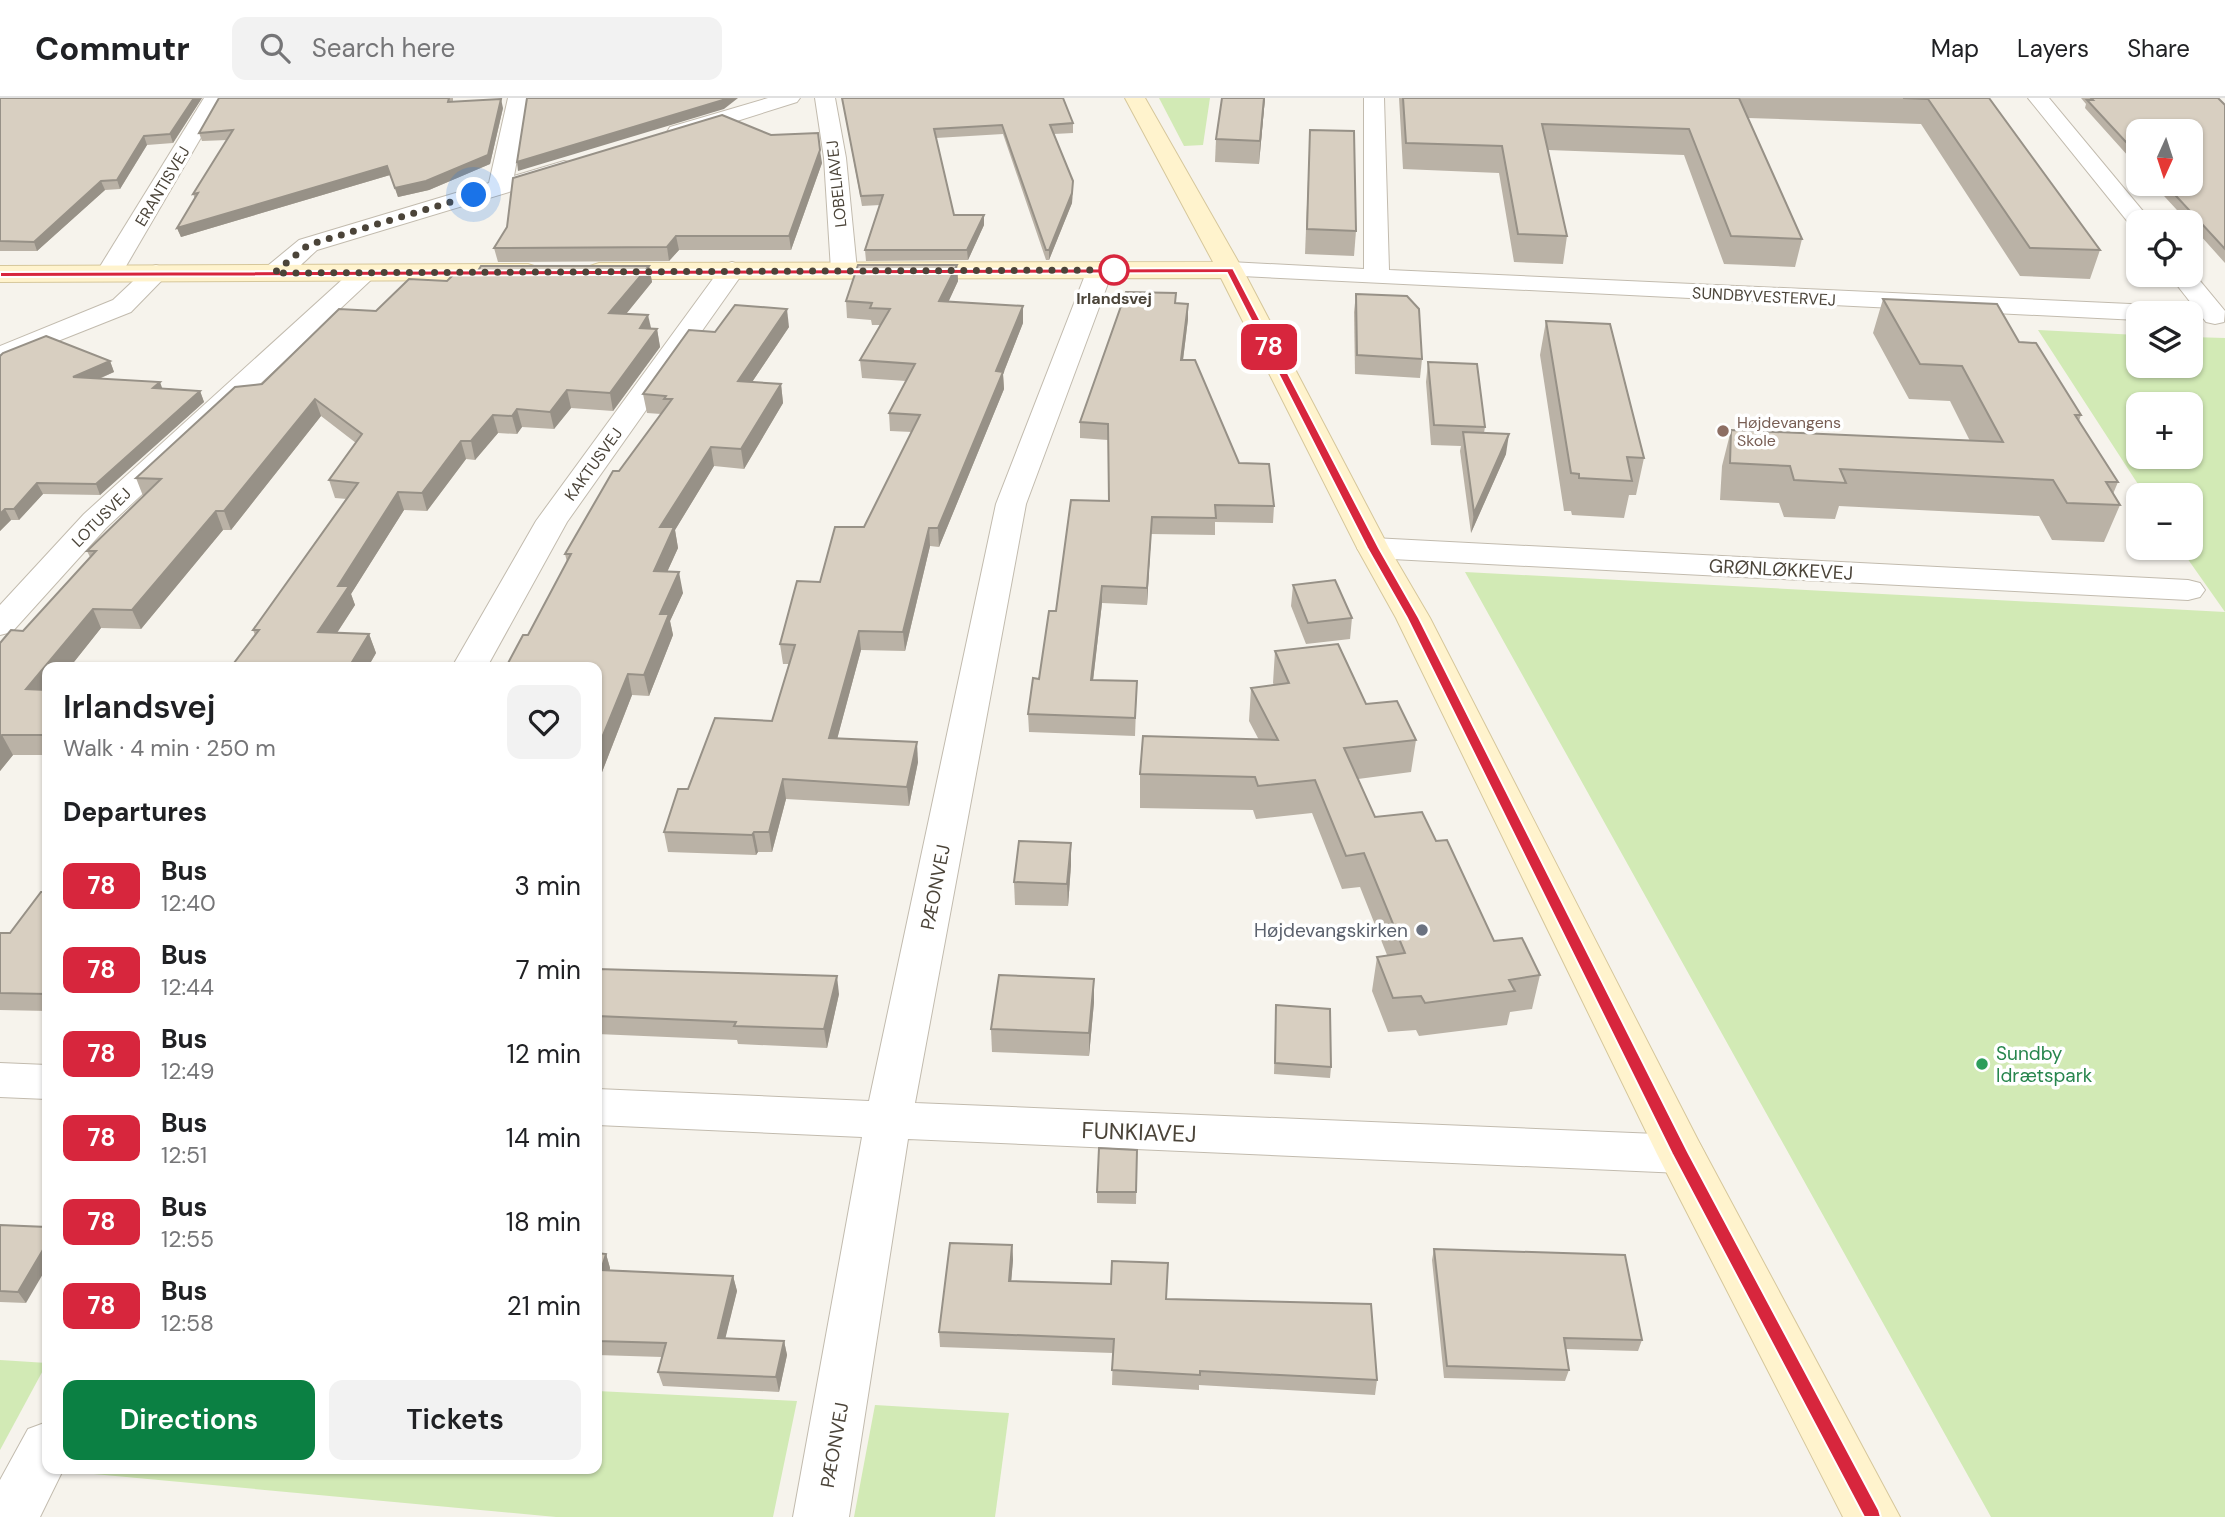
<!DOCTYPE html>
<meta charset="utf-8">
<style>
:root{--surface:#fff;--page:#f2f2f2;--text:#202124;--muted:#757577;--line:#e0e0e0;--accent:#0b8043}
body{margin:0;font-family:"DM Sans",sans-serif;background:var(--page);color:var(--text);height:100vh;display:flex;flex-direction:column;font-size:26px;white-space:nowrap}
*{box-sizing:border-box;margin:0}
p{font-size:23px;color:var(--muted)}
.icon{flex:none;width:38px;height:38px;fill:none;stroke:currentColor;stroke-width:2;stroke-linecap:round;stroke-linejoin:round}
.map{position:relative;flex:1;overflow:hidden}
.panel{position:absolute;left:42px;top:564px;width:560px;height:812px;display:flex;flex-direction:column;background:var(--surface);border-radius:14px;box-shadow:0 2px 5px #0004}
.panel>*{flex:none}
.badge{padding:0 14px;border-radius:10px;font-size:24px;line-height:46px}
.needle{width:46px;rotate:183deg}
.controls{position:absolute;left:2126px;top:21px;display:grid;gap:14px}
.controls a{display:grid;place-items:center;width:77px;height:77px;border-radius:14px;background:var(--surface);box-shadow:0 2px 5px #0004;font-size:35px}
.you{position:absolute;width:35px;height:35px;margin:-18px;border:5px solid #fff;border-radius:50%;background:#1a73e8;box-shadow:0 0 0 10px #1a73e833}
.map>.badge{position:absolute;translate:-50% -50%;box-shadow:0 0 0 4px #fff}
h2{padding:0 21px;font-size:26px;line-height:63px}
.round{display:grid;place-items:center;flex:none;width:74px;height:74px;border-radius:14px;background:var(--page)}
.overview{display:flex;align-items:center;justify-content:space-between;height:119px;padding:0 21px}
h1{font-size:33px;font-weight:600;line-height:52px}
.primary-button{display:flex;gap:14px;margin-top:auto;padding:14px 21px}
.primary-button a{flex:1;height:80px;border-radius:14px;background:var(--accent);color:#fff;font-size:28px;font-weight:600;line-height:80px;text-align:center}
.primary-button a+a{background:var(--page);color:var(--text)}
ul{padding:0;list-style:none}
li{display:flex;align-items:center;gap:21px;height:84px;padding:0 21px}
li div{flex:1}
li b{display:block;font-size:26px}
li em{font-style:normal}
li .badge{min-width:77px;font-weight:700;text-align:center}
header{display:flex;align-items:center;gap:42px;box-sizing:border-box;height:98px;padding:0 35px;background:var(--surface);border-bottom:2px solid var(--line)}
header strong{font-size:33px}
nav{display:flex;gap:38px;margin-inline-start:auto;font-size:24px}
.search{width:490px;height:63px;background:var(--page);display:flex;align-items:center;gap:18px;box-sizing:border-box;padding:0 24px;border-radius:14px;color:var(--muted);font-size:26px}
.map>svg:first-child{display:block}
.green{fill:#d2eab5;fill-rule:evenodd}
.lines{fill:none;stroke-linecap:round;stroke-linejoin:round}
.street-casing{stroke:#c2bbae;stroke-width:2}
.secondary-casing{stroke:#d6c79b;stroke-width:2}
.street{fill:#fff;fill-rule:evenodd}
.secondary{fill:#fff3cd;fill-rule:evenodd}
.wall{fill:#bab2a6}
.shaded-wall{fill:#979187}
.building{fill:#d8cfc1;stroke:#979187;stroke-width:2}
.line{fill:#d7263d;stroke:#fff;stroke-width:2}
.walk{stroke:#4b4439;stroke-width:7;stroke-dasharray:0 12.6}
.stop-dot{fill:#fff;stroke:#d7263d;stroke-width:3.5}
.education-dot{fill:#8d6e63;stroke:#fff;stroke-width:2.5}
.worship-dot{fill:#6b7280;stroke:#fff;stroke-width:2.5}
.leisure-dot{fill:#2e9e5b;stroke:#fff;stroke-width:2.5}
.labels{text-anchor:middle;stroke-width:7;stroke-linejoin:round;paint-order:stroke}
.far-street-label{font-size:16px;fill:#4b4439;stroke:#fff}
.far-stop-label{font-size:16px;font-weight:bold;fill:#4b4439;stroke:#fff}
.far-education-label{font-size:16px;fill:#785e54;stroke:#fff;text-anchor:start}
.street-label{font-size:19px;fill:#4b4439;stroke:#fff}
.worship-label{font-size:19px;fill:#5b616d;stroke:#fff;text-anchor:end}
.leisure-label{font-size:19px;fill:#27864d;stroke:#fff;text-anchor:start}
.near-street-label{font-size:23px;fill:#4b4439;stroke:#fff}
</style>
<header>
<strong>Commutr</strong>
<div class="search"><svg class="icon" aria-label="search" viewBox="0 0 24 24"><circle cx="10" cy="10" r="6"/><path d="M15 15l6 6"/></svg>Search here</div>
<nav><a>Map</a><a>Layers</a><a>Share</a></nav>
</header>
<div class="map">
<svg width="2225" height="1419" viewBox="0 0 2225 1419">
<rect width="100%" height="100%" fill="#f6f3ec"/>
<g class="green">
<path d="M1159 0H1210L1203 47 1184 48Z"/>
<path d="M2038 232 2138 237V268H2191V239L2225 240V1419H1991L1465 474 2225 514 2180 450H2191V397H2145ZM2138 306H2191V359H2138Z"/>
<path d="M0 1262 47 1265 0 1352Z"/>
<path d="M597 1293 797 1303 773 1419H556L72 1374 74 1370H597Z"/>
<path d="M875 1307 1009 1315 995 1419H854Z"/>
</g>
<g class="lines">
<defs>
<g id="street">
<path d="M204 0H224L122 175 118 180 109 183 100 180 96 175Z"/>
<path d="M508 0H528L514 78 564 63 572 65 575 70 572 75 317 152C302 165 286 186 265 180L261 175 265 170 299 142 489 85Z"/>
<path d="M768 0H800L797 4 686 39H670L667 34 670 29Z"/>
<path d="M815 0H835L846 60 857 172 853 177 844 180 835 177 831 172 824 60Z"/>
<path d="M1364 0H1384L1389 172 2152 207 2161 209 2165 215H2138V222L1221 177 1217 172 1221 167 1230 164 1364 171Z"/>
<path d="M2028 0H2049L2152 124H2138V131L2132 129Z"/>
<path d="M732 164 741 167 745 172 567 424 487 569H452L536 423 723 167Z"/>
<path d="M1100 164 1109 167 1113 172 1026 406 915 1005 1681 1037 1698 1043 1705 1056 1698 1069 1681 1075 908 1041 849 1419H793L862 1039 597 1027V991L869 1003 996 406 1087 172 1091 167Z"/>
<path d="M156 167 165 170 169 175 131 214 0 266V248L113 202 147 170Z"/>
<path d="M364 167 373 170 377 175 373 180 106 430 12 534 0 537V507L84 416 355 170Z"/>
<path d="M2191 172 2225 213 2224 224 2215 226 2206 224 2169 177H2191Z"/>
<path d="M1373 440 2188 482 2200 485 2205 492 2200 499 2188 502 1373 460 1362 457 1357 450 1362 443Z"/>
<path d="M0 965 47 967V1001L0 999Z"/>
<path d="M47 1324V1370H64L40 1419H0V1382L28 1331Z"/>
</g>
<g id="secondary">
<path d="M1125 0H1145L1243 172 1389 450 1430 520 1699 1044 1900 1419H1843L1657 1056 1396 520 1357 450 1221 180 599 181 590 178 586 173 590 168 599 165 1213 164Z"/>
<path d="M528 166 537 169 541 174 537 179 528 182 0 184V168Z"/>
</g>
</defs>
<use href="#street" class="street-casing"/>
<use href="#secondary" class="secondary-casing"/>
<use href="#street" class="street"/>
<use href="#secondary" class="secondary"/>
</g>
<g class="wall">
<path d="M0 0H202L173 45 147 47 120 91 105 92 37 153H0Z"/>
<path d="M219 0H453V4L503 10 490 66 429 92 398 99 390 77 181 139 177 130 195 101 193 96 228 42 202 43 199 35Z"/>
<path d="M842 0 1073 25V35L1054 36 1073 83V93L1072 105 1049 162H1046L1003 36 936 40 954 117 984 127 968 162 866 163 865 152 880 107 862 108Z"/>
<path d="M1222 0H1265L1259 66 1215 64 1216 41Z"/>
<path d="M1399 0H1989L2100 152 2090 181 2020 178 1921 26 1748 20 1802 141 1795 169 1724 166 1684 57 1548 52 1567 138 1563 166 1514 164 1499 75 1403 71Z"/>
<path d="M2081 0H2218L2225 7V165L2191 127V124H2188L2153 86H2191L2138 33V69L2085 10 2086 6Z"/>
<path d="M1310 32 1356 133 1354 158 1305 156Z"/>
<path d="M822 65 791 152H679L669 163 498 164 494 150Z"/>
<path d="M957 167 958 183 948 204 1023 225 1003 276 1004 291 939 449 930 448 905 553 861 552 837 641 918 664 909 708 786 701 772 754H758L756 757 668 754 664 734 688 691 772 623 790 566H783L780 546 820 484 864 429 912 334 890 333 889 315 906 283 862 280 860 262 880 227H872L871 222 847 220 846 203Z"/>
<path d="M649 168 652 184 626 216 651 231H657L660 249 613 313 571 310 554 331 522 329 517 336 498 335 475 362 466 361 427 413 404 412 351 496 355 507 337 535 369 536 376 555 368 569H231L255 537 253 532 347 401 335 400 329 382 356 345 321 318 231 432H223L141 531 101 530 70 569H47V657H13L0 673V545L23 533 90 459 87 453 143 398 136 380 262 286 376 213 447 183 476 176Z"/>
<path d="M1356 196 1422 261 1420 280 1355 276 1354 214Z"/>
<path d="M1883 201 2019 244 2081 317 2079 323 2118 384 2113 396 2120 407 2104 444 2052 442 2039 418 1839 408 1835 421 1784 419 1779 405 1720 402 1722 368 1731 332 1970 343 1950 303 1909 301 1873 235Z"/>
<path d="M1176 205 1188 206V221L1183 262 1239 365 1274 408 1273 425 1215 424V437L1151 436 1147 507 1102 505 1093 582 1137 583 1135 638 1029 634 1028 616 1039 581 1056 513 1109 403 1108 342 1080 340V324Z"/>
<path d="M1546 223 1644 360 1636 397H1629L1624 420 1572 417 1571 413H1564L1540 257Z"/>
<path d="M789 229 752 284 781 286 783 305 744 371 714 368 675 432 678 450 667 474 683 495 670 523 673 537 649 598 632 597 597 687V569L528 537 567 464 565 456 619 373 661 316 647 315 643 296 715 234Z"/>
<path d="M0 258 110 263 114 274 99 281 162 290 200 293 204 304 100 397 43 396 19 422H11L0 433Z"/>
<path d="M1428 264 1485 329 1484 335 1506 356 1471 435 1460 353 1461 348 1431 347 1426 284Z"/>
<path d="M1293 487 1352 520 1350 541 1306 546 1291 508Z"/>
<path d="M1275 553 1366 606 1416 642 1411 674 1358 681 1375 719 1436 743 1494 843 1540 877 1532 911 1510 914 1507 927 1419 938 1416 932 1388 934 1372 893 1377 859 1387 857 1360 789 1342 791 1312 715 1256 721 1253 712 1140 710V676L1259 642 1249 623 1251 590 1274 587 1273 585Z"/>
<path d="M1071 745V767L1068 808 1015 807 1014 784Z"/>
<path d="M47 794V913L0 912V835H10Z"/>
<path d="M597 871 839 896 827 950 738 946 737 942 597 936Z"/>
<path d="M1094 904 1089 958 992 954 991 931Z"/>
<path d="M1276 907 1331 969 1330 980 1274 976Z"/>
<path d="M1137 1052 1136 1106 1097 1105V1094Z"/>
<path d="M0 1127 26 1205 0 1204Z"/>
<path d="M1012 1147 1013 1162 1011 1183 1166 1201 1377 1282 1375 1297 1199 1287V1292L1112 1287 1113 1255 940 1249 939 1234Z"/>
<path d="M1434 1151 1642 1242 1638 1253 1565 1251 1569 1272 1565 1283 1444 1280 1432 1162Z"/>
<path d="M597 1155 606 1156 610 1170V1172L733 1178 737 1193 725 1240 784 1243 787 1257 779 1294 663 1288 658 1274 662 1259 597 1257Z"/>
</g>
<g class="shaded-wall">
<path d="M194 0H202L173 45 170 36Z"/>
<path d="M726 0H738L724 11 518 73 517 64Z"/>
<path d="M1264 0H1265L1259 66 1260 43Z"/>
<path d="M501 1 503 10 490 66 429 92 398 99 395 90Z"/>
<path d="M144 38 147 47 120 91 117 82Z"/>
<path d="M820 52 822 65 791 152 789 138Z"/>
<path d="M387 68 390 77 181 139 177 130Z"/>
<path d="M101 83 105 92 37 153 34 144Z"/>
<path d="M1073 83 1072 105 1049 162V152Z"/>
<path d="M984 117V127L968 162 967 152Z"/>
<path d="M676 138 679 152 669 163 667 149Z"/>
<path d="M957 167 958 183 941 220 939 203Z"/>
<path d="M649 168 652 184 613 232 609 215Z"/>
<path d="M1188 206V221L1181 278V262Z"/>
<path d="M1023 208V225L1003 276 1004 291 939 449 938 430 996 273Z"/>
<path d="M787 211 789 229 740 302 738 283Z"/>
<path d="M648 217 652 234 640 230Z"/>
<path d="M657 231 660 249 613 313 610 295Z"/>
<path d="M110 263 114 274 77 290 73 279Z"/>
<path d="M160 284 164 295 153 290Z"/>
<path d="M781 286 783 305 744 371 741 351Z"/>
<path d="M567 292 571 310 554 331 550 314Z"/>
<path d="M200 293 204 304 100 397 96 386Z"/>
<path d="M315 301 321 318 231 432 224 413Z"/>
<path d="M517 311 522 329 517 336 512 318Z"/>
<path d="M493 317 498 335 475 362 471 343Z"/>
<path d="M1509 336 1506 356 1471 435 1474 415Z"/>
<path d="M461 343 466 361 427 413 422 395Z"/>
<path d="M711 349 714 368 675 432 678 450 658 494 654 473 660 429Z"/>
<path d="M37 385 43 396 19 422 14 411Z"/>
<path d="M398 394 404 412 351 496 355 507 325 553 318 534 338 488Z"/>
<path d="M5 411 11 422 0 433V416Z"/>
<path d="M216 413 223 432 141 531 132 512Z"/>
<path d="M1152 419 1151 436 1147 507V490Z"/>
<path d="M929 430 930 448 905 553 903 534Z"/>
<path d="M679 474 683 495 670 523 673 537 649 598 644 577 660 516Z"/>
<path d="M1102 488V505L1091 600V582Z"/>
<path d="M93 511 101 530 70 569H47V597L26 591Z"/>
<path d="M859 533 861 552 832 660 829 640Z"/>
<path d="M369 536 376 555 368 569H349Z"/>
<path d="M628 576 632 597 597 687V652Z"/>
<path d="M2 637 13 657 0 673V640Z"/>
<path d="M917 644 918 664 909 708 907 689Z"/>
<path d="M783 681 786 701 772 754 769 734Z"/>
<path d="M754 734 758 754 756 757 752 737Z"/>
<path d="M1071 745V767L1068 808 1067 786Z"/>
<path d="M837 878 839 896 827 950 824 931Z"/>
<path d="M1094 881V904L1089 958V935Z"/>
<path d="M47 1145V1169L26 1205 18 1194Z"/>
<path d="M1012 1147 1013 1162 1010 1198 1009 1183Z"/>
<path d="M606 1156 610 1170 606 1187 601 1172Z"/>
<path d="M733 1178 737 1193 722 1254 718 1240Z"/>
<path d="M784 1243 787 1257 779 1294 776 1279Z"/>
</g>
<g class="building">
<path d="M0 0H194L170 36 144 38 117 82 101 83 34 144 0 143Z"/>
<path d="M219 0H449L448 4 501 1 488 57 426 83 395 90 387 68 177 130 198 95 193 96 233 32 199 35Z"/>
<path d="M527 0H726L723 2 517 64Z"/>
<path d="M842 0H1063L1073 25 1050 27 1073 83 1072 95 1049 152H1046L1002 27 934 31 954 117H984L967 152H865L883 97 861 98Z"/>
<path d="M1222 0H1264L1260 43 1216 41Z"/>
<path d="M1403 0H1739L1802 141 1731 138 1689 31 1542 26 1567 138 1518 136 1502 48 1406 45Z"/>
<path d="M1903 0H1989L2100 152 2030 150 1928 1Z"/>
<path d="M2091 0H2218L2225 7V151L2165 86H2191V33H2138V57L2087 2H2093Z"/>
<path d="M722 17 771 37 818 35 820 52 789 138H676L667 149 494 150 507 129 513 80Z"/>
<path d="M1310 32 1354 33 1356 133 1307 131Z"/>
<path d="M858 167H957L939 203 1023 208 996 273 1003 274 938 430H929L903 534 859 533 829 640 917 644 907 689 783 681 769 734H754L752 737 664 734 678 691H688L715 620 772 623 795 547 780 546 797 483 820 484 835 429H864L920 317 889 315 915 266 860 262 890 211 870 210 872 205 846 203Z"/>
<path d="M481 168H649L609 215 648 217 640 230 657 231 610 295 567 292 550 314 517 311 512 318 493 317 471 343H461L422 395 398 394 338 488H349L318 534 369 536 349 569H231L259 532H253L358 385 329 382 362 336 315 301 224 413H216L132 512 93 511 26 591 47 592V637H2L0 640V545L11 532 23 533 96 453H87L161 381 136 380 235 289 262 286 339 211 376 213 409 181 447 183 454 176H476Z"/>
<path d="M1126 194 1176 195 1175 205 1188 206 1181 262H1195L1239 365 1269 366 1274 408 1215 407 1216 420 1152 419 1147 490 1102 488 1091 582 1137 583 1135 620 1028 616 1033 580 1039 581 1049 513H1056L1071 402 1109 403 1108 326 1080 324Z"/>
<path d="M1356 196 1407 198 1419 211 1422 261 1357 257Z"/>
<path d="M1883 201 1997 206 2019 244 2036 245 2081 317H2075L2118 384H2106L2120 407 2067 405 2053 382 1840 371 1846 385 1794 382 1790 368 1730 365 1731 332 2003 344 1962 268 1920 266Z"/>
<path d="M735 207 787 211 738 283 781 286 741 351 711 349 660 429H674L654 473 679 474 660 516H669L644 577 628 576 597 652V569H506L523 537H528L571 456H565L613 373H619L672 301H664L666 298 643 296 689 232 715 234Z"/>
<path d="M1546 223 1610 226 1644 360 1627 359 1632 383 1579 380V376L1571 375Z"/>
<path d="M46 238 110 263 73 279 160 284 153 290 200 293 96 386 37 385 14 411H5L0 416V258L3 255Z"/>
<path d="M1428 264 1477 266 1485 329 1434 327Z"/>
<path d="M1463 334 1509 336 1474 415Z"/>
<path d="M1335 482 1352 520 1308 525 1293 487Z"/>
<path d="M1338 546 1366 606 1397 603 1416 642 1344 650 1375 719 1422 714 1436 743 1447 742 1494 843 1522 840 1540 877 1509 882 1515 893 1425 905 1421 898 1393 900 1377 859 1405 855 1364 755 1346 758 1315 682 1258 688 1255 679 1140 676 1143 638 1278 642 1251 590 1289 585 1275 553Z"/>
<path d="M1019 743 1071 745 1067 786 1014 784Z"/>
<path d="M41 794H47V896L0 895V835H10Z"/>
<path d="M597 871 837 878 824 931 734 928 736 924 597 918Z"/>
<path d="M999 877 1094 881 1089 935 991 931Z"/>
<path d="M1276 907 1330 911 1331 969 1275 965Z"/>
<path d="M1099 1050 1137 1052 1136 1094H1097Z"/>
<path d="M0 1127 47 1129V1145L18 1194 0 1193Z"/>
<path d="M950 1145 1012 1147 1009 1183 1111 1186 1112 1163 1168 1165 1166 1201 1371 1206 1377 1282 1200 1273V1277L1112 1272 1114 1241 939 1234Z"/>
<path d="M1434 1151 1625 1157 1642 1242 1564 1240 1569 1272 1447 1268Z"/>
<path d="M597 1155 606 1156 601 1172 733 1178 718 1240 784 1243 776 1279 658 1274 666 1245 597 1243Z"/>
</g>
<path class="line" d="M1233 170 1379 450 1419 520 1688 1054 1879 1412 1881 1419H1864L1672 1056 1407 520 1367 450 1227 175 0 179V174Z"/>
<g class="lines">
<path class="walk" d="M474 97 308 147 274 175 1123 172H1114"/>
</g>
<circle class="stop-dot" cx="1114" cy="172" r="14"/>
<circle class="education-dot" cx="1723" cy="333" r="7"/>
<circle class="worship-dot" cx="1422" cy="832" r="7"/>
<circle class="leisure-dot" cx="1982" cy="966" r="7"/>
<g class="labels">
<g class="far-street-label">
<text transform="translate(836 86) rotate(-96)" y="6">LOBELIAVEJ</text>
<text transform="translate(162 88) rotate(-59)" y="6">ERANTISVEJ</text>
<text transform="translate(1764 198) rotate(3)" y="6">SUNDBYVESTERVEJ</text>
<text transform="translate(593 366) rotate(-54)" y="6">KAKTUSVEJ</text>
<text transform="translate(101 419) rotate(-45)" y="6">LOTUSVEJ</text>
</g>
<g class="far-stop-label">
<text x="1114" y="206">Irlandsvej</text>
</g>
<g class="far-education-label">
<text x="1737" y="330">Højdevangens<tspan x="1737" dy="18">Skole</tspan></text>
</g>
<g class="street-label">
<text transform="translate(1781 471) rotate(3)" y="7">GRØNLØKKEVEJ</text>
<text transform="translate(935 789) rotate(-79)" y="7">PÆONVEJ</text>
<text transform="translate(834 1347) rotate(-80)" y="7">PÆONVEJ</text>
</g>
<g class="worship-label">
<text x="1408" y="839">Højdevangskirken</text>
</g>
<g class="leisure-label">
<text x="1996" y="962">Sundby<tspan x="1996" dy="22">Idrætspark</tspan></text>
</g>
<g class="near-street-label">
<text transform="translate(1139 1034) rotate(2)" y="8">FUNKIAVEJ</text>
</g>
</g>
</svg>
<div class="controls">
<a><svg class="needle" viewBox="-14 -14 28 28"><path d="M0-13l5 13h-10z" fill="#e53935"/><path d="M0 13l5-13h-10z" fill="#757577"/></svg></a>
<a><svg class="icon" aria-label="locate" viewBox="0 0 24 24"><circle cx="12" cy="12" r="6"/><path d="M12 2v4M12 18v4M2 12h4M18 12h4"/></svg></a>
<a><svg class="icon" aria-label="layers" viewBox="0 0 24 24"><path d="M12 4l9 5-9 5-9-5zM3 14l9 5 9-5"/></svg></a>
<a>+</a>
<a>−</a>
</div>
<div class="you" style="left:474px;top:97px"></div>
<b class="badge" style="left:1269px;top:249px;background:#d7263d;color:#fff">78</b>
<section class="panel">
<div class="overview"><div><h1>Irlandsvej</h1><p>Walk · 4 min · 250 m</p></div><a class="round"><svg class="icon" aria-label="heart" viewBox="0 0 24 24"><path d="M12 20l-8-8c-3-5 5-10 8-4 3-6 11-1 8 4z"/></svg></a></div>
<h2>Departures</h2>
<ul>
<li><span class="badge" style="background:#d7263d;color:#fff">78</span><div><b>Bus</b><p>12:40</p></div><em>3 min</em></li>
<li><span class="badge" style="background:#d7263d;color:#fff">78</span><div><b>Bus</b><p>12:44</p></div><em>7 min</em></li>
<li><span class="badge" style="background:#d7263d;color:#fff">78</span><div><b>Bus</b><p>12:49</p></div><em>12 min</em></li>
<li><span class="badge" style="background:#d7263d;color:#fff">78</span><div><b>Bus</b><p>12:51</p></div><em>14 min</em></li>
<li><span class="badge" style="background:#d7263d;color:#fff">78</span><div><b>Bus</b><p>12:55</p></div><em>18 min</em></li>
<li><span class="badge" style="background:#d7263d;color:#fff">78</span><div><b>Bus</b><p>12:58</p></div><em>21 min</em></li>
</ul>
<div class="primary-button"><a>Directions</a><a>Tickets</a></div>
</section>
</div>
